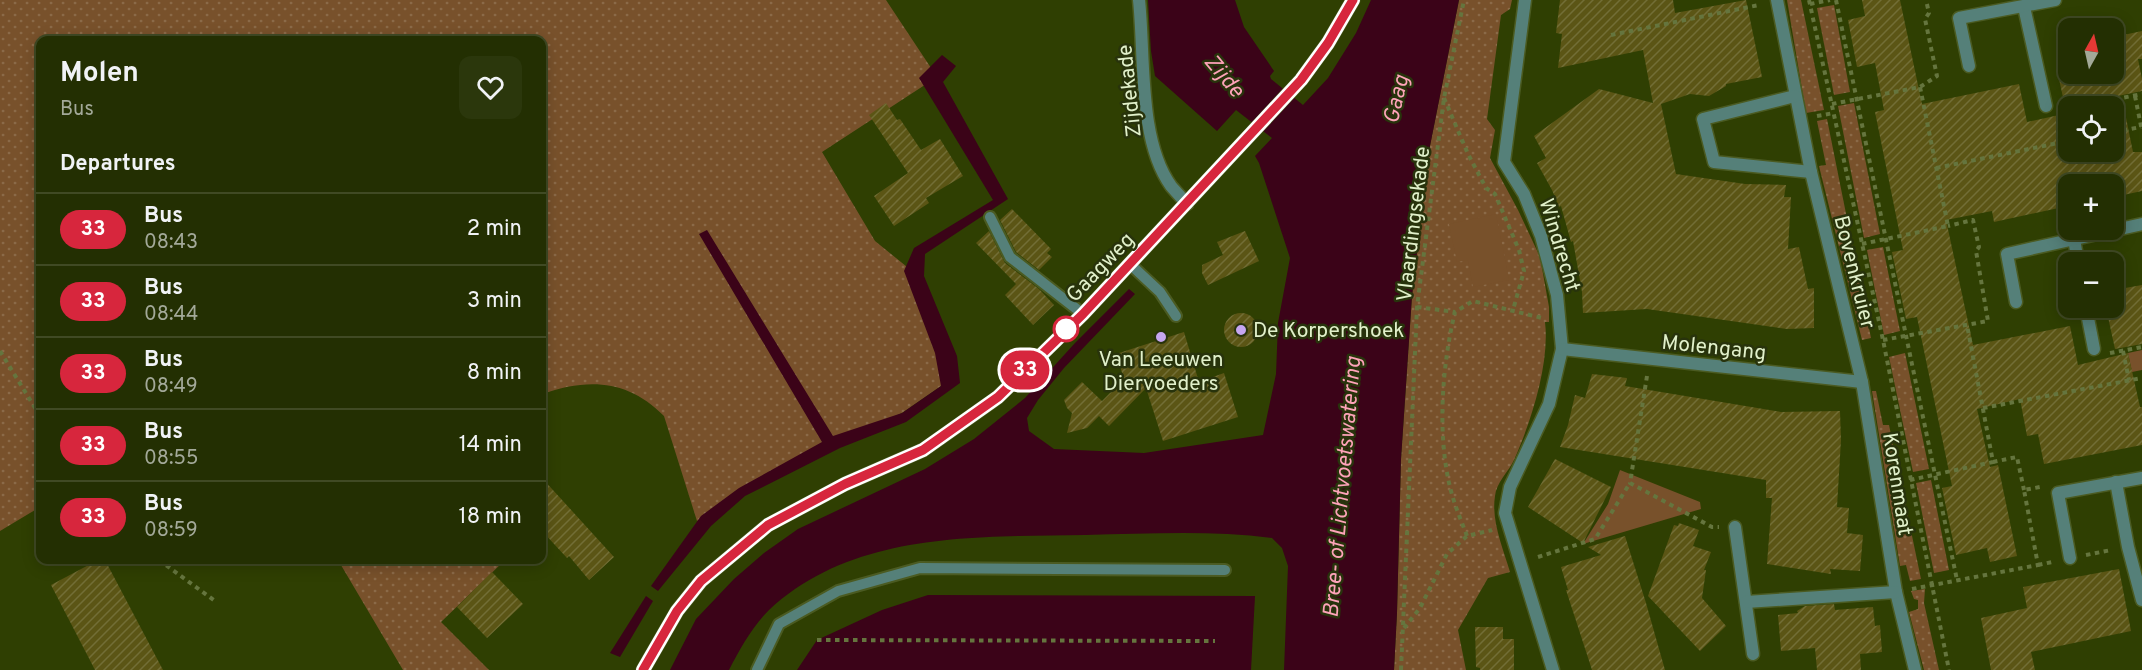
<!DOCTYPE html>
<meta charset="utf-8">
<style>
:root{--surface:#232f02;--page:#2b370c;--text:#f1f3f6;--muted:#a3a999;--line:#404a24}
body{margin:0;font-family:Overpass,sans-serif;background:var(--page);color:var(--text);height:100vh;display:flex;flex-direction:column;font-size:22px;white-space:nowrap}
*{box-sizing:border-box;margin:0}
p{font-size:20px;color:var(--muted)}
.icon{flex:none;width:33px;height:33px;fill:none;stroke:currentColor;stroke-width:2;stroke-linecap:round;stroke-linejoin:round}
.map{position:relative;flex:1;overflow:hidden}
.drawer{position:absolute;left:36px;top:36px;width:510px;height:528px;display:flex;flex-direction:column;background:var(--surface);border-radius:12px;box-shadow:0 3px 15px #0003,0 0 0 2px var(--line)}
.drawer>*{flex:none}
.badge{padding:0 12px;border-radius:20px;font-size:21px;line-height:39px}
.needle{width:39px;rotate:8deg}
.tools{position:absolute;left:2058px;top:18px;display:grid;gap:12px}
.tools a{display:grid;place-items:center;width:66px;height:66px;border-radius:12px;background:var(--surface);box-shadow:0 3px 15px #0003,0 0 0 2px var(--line);font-size:30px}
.map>.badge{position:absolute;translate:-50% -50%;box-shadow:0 0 0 3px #fff}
h2{padding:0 24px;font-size:22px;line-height:54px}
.round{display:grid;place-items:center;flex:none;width:63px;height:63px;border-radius:12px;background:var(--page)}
.summary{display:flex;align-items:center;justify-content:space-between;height:102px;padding:0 24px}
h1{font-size:28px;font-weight:700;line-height:45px}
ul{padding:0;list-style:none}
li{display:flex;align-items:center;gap:18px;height:72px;padding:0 24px;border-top:2px solid var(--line)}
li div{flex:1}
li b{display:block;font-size:22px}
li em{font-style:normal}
li .badge{min-width:66px;font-weight:700;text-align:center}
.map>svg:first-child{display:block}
.grass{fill:url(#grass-dots)}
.park{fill:#78512b}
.water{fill:#3b0318}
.building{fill:url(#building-hatch)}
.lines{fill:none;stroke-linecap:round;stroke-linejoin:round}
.lane-casing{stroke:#4b5b22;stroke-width:14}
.street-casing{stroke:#4b5b22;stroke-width:15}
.secondary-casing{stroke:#4b5b22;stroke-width:15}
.path{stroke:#65753e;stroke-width:4;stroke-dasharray:4.5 4.5;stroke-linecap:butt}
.lane{stroke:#558079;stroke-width:10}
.street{stroke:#558079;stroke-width:12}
.secondary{stroke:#60a79d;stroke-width:12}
.line-casing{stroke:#fff;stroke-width:14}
.line{stroke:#d7263d;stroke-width:9}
.stop-dot{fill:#fff;stroke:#d7263d;stroke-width:3}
.poi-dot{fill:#c6a6f0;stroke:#28330c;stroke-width:2}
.labels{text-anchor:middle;stroke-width:5;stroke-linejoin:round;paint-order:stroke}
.street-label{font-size:21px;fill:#e1f0ca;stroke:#28330c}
.poi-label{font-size:21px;fill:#e1f0ca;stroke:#28330c;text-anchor:start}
.water-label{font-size:22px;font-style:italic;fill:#fea3b9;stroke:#28330c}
</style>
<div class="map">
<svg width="2142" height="670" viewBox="0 0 2142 670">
<defs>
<pattern id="grass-dots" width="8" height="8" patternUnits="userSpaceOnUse" patternTransform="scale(1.5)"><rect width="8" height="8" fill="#78512b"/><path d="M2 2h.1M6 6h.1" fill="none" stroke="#8b6a48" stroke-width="1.8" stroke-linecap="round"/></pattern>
<pattern id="building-hatch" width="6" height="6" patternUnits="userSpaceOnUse" patternTransform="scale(1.5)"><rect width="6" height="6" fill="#5b5515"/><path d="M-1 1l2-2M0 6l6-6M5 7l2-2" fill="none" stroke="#726e36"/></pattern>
</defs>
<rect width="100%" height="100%" fill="#2f3f02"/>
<g class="grass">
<path d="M0 0H886L937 77 822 152 875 241 917 275 944 355 941 386 902 413 770 472 697 521 664 416C628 379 587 378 542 394V40H40V507L0 531Z"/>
<path d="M1459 0H1512L1510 9 1501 15 1487 119 1495 130 1490 158 1518 210 1540 257 1549 307V322H1545C1550 363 1531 422 1514 460 1509 471 1496 483 1495 496 1491 521 1503 548 1510 572L1488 578 1458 630 1466 670H1394L1397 613 1401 459 1412 296 1428 156Z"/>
<path d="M1787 0H1801L1824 110 1806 113Z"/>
<path d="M1834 5 1850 92 1834 95 1817 8Z"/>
<path d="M1854 103 1880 234 1864 238 1838 106Z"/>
<path d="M1827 119 1871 338 1862 340 1819 166 1826 165 1817 121Z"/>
<path d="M1883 247 1900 331 1884 335 1867 250Z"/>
<path d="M1905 353 1929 469 1913 472 1889 357Z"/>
<path d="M1872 391H1876L1883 425H1889L1921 579 1910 581 1906 565 1900 566Z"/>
<path d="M1931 480 1949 570 1934 573 1916 483Z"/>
<path d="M338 560H505L441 622 489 670H403Z"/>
<path d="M1925 589 1924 603 1939 670H1924L1909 612 1918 609V600L1914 599 1911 591Z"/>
</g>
<g class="park">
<path d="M1496 214 1509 280 1473 287 1468 260 1457 262 1449 224Z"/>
<path d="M2142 350V370L2132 372 2128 353Z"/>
<path d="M1620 470 1700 502 1701 509 1583 544 1608 504Z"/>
</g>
<g class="water">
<path d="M1148 0H1235L1244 27 1274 71 1270 76 1271 79 1303 105 1328 78 1356 33 1371 0H1459L1428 156 1412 296 1401 459 1397 613 1394 670H1284L1288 566 1282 548 1272 538C1210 530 1147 534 1085 535 977 537 854 531 769 610 752 627 740 649 729 670H670L696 619 734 579 764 553 798 529 925 469 974 439 1025 398 1075 343 1129 289 1135 294 1064 368 1038 400 1027 418 1029 431 1054 449 1144 453 1263 435 1276 374 1278 323 1290 258 1259 163 1255 156 1272 138 1236 110 1217 131 1155 76 1151 51Z"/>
<path d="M942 55 956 66 943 82 1008 199 925 254 924 276 957 356 960 383 906 422 840 448 745 496 711 526 658 591 651 586 701 516 739 488 822 442 699 234 707 230 833 436 902 413 941 386 935 353 904 271 914 248 993 200 919 78Z"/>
<path d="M928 595 1255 596 1251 670H797L817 640 882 610Z"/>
<path d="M646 596 653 601 620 657 610 653Z"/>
</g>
<g class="building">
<path d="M1560 0H1673L1675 13 1746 0 1762 77 1726 84V86L1709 96 1690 94 1661 104 1676 174 1745 184 1786 185 1784 197H1791L1788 249 1799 247 1808 289 1814 288V328L1787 329 1647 309 1583 313 1582 292 1573 241 1571 242 1561 206 1559 207 1552 190 1537 163 1546 158 1534 136 1599 89 1653 103 1643 50 1558 68 1562 34 1556 33Z"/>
<path d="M1862 0H1900L1922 104 2019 84 2027 122 2068 113V152H2114V104L2123 103 2133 152H2142V191L2114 197V184H2068V206L1994 222 1992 211 1946 220 1973 345 2070 326 2078 365 2128 353 2140 407H2142V445L2044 464 2038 434 2027 436 2020 399 1977 409 1990 467 1998 465 2017 556 1990 562 1987 548 1956 555 1942 488 1952 486 1917 317 1906 319 1892 252 1903 250 1875 112 1884 110 1875 63 1857 67 1848 20 1865 16Z"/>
<path d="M2142 31V59H2138L2142 79V91L2065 107 2058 74H2114V37Z"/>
<path d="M886 103 897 120 900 119 921 150 940 139 963 176 926 198 929 203 894 226 874 196 908 173 869 115Z"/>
<path d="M1012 209 1051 249 1047 253 1052 257 1039 270 1016 252 1000 220Z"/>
<path d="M989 231 1005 263 1039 289 1054 305 1033 325 1005 295 1016 284 976 243Z"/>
<path d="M1245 231 1259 261 1208 285 1202 273V265L1223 255 1217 242Z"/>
<path d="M2142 285V344L2115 349 2106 308H2114V290Z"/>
<circle cx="1241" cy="330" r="17"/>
<path d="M1184 332 1199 382 1224 373 1238 417 1163 441 1146 388 1109 426 1099 416 1087 428 1067 433 1072 413 1067 408 1064 400 1082 382 1102 401 1124 379 1116 354Z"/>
<path d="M1592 374 1627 378 1625 386 1781 412 1840 411 1841 440 1837 507 1849 508 1847 533 1863 535 1860 571 1830 569 1831 574 1767 564 1772 498H1766V480L1560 447 1568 425 1575 395 1585 398Z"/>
<path d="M1555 459 1611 487 1583 543 1528 507Z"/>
<path d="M542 478 614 557 589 580 569 556 567 558 542 531Z"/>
<path d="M1679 523 1699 530 1693 546 1711 552 1704 570H1706L1702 598 1726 626 1700 651 1648 596 1674 525 1678 526Z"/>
<path d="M1625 536 1646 603 1665 670H1592L1566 590H1568L1561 567 1601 555 1588 547Z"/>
<path d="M98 560H105L163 670H95L51 585Z"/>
<path d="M2119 569 2131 631 2031 652 2035 670H1991L1981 618 2027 608 2023 587Z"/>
<path d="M492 572 523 604 487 638 457 607Z"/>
<path d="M1834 604 1835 610 1873 607 1875 626 1880 625 1882 652 1860 654 1861 670H1817L1815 648 1781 651 1778 615 1798 613 1797 611 1805 606Z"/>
<path d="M1475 627H1503V639H1514V670H1480V668L1476 667Z"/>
</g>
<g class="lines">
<defs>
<g id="lane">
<path d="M990 217 1010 257 1083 314"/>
<path d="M1130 264 1160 292 1176 316"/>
<path d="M757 670 779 624 838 591 920 568 1225 570"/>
</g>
<g id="street">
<path d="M1139 0C1145 56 1138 140 1171 186 1176 192 1182 198 1187 204"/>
<path d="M1525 0 1504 162 1524 194 1541 236 1557 295 1562 349 1549 404 1510 487 1505 513 1553 670"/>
<path d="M1777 0 1811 172 1862 382 1896 592 1915 670"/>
<path d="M2024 7 2046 106"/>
<path d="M1969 66 1959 18 2055 0"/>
<path d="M1795 96 1703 119 1714 162 1811 172"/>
<path d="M2074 239 2078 262"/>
<path d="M2016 302 2007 254 2142 224"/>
<path d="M2086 308 2094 349"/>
<path d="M1562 349 1862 382"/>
<path d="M2116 482 2128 547 2142 600"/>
<path d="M1735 527 1753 654"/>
<path d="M2070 558 2058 493 2142 478"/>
<path d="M1746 602 1896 592"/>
</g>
<path id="secondary" d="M643 670 677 611 701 581 768 525 845 484 923 450 998 397 1083 314 1301 80 1328 43 1353 0"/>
</defs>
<use href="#lane" class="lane-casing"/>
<use href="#street" class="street-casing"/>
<use href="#secondary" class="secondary-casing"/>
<g class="path">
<path d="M1809 0 1883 340 1949 670"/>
<path d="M1836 0 1957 580"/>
<path d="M1810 4 1830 0"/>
<path d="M1611 35 1759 5"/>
<path d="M2135 96 2142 131"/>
<path d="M1444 98 1468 154 1486 188 1495 194 1519 250 1524 271 1513 310"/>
<path d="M1832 104 1920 87 1937 76 1925 19 1929 13 1926 0"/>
<path d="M2080 106 2142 94"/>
<path d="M1817 116 1834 113"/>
<path d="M2114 132 2141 127"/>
<path d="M1936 168 2068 141"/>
<path d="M1862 244 1948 226 1920 87"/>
<path d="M1417 307 1455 312"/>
<path d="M1883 340 1988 321 1976 251 1979 247 1973 220 1948 226"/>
<path d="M0 351 40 416"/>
<path d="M2123 351 2129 380"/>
<path d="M2110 353 2142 347"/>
<path d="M1647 376 1630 483 1712 527H1719"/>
<path d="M1983 408 2142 378"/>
<path d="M1993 462 2017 457 2024 490"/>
<path d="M1910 480 1993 462 1967 325"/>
<path d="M1467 536C1461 520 1454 504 1450 487 1437 434 1442 365 1455 312L1473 301 1542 318"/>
<path d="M2086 555 2111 550"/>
<path d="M1538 557 1595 539 1630 483"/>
<path d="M159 560 215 601"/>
<path d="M2038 565 2052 562"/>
<path d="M1912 589 2038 565 2024 490 2040 487"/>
<path d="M1404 628 1420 608 1447 554 1467 536 1492 530"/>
<path d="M817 640 1215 641"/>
<path d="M1401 670 1417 307 1444 98 1464 0"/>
</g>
<use href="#lane" class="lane"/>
<use href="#street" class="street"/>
<use href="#secondary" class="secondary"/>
</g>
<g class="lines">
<defs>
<path id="line" d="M643 670 677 611 701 581 768 525 845 484 923 450 998 397 1083 314 1301 80 1328 43 1353 0"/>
</defs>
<use href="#line" class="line-casing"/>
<use href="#line" class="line"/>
</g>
<circle class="stop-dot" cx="1066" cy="329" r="12"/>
<g class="poi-dot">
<circle cx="1241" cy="330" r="6"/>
<circle cx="1161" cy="337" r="6"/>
</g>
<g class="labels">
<g class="street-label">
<text transform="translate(1129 91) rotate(-96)" y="7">Zijdekade</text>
<text transform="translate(1413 224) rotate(-83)" y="7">Vlaardingsekade</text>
<text transform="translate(1560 245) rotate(73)" y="7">Windrecht</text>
<text transform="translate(1100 267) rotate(-46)" y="7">Gaagweg</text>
<text transform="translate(1855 272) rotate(76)" y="7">Bovenkruier</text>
<text transform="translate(1714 347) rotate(6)" y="7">Molengang</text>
<text transform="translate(1898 484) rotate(81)" y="7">Korenmaat</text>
</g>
<g class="poi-label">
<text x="1253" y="337">De Korpershoek</text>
<text x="1161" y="366" text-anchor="middle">Van Leeuwen<tspan x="1161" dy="24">Diervoeders</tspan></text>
</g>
<g class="water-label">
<text transform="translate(1225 75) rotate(50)" y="8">Zijde</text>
<text transform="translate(1395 99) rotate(-77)" y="8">Gaag</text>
<text transform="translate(1341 487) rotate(-85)" y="8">Bree- of Lichtvoetswatering</text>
</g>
</g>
</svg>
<div class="tools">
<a><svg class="needle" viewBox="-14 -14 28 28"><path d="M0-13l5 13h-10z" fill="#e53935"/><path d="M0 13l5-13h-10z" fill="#a3a999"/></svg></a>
<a><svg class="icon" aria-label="locate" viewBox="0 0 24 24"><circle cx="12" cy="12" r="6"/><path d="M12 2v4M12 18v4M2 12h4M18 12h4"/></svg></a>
<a>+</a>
<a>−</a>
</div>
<b class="badge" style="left:1025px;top:370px;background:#d7263d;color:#fff">33</b>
<section class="drawer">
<div class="summary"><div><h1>Molen</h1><p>Bus</p></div><a class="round"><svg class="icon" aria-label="heart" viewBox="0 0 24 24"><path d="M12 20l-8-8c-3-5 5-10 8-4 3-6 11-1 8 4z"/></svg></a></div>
<h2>Departures</h2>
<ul>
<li><span class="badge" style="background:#d7263d;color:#fff">33</span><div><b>Bus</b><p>08:43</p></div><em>2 min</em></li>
<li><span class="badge" style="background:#d7263d;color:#fff">33</span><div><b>Bus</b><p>08:44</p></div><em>3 min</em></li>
<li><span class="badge" style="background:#d7263d;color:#fff">33</span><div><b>Bus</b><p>08:49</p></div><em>8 min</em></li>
<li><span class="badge" style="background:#d7263d;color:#fff">33</span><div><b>Bus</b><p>08:55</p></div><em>14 min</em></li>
<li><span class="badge" style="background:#d7263d;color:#fff">33</span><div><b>Bus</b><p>08:59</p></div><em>18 min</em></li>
</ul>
</section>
</div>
